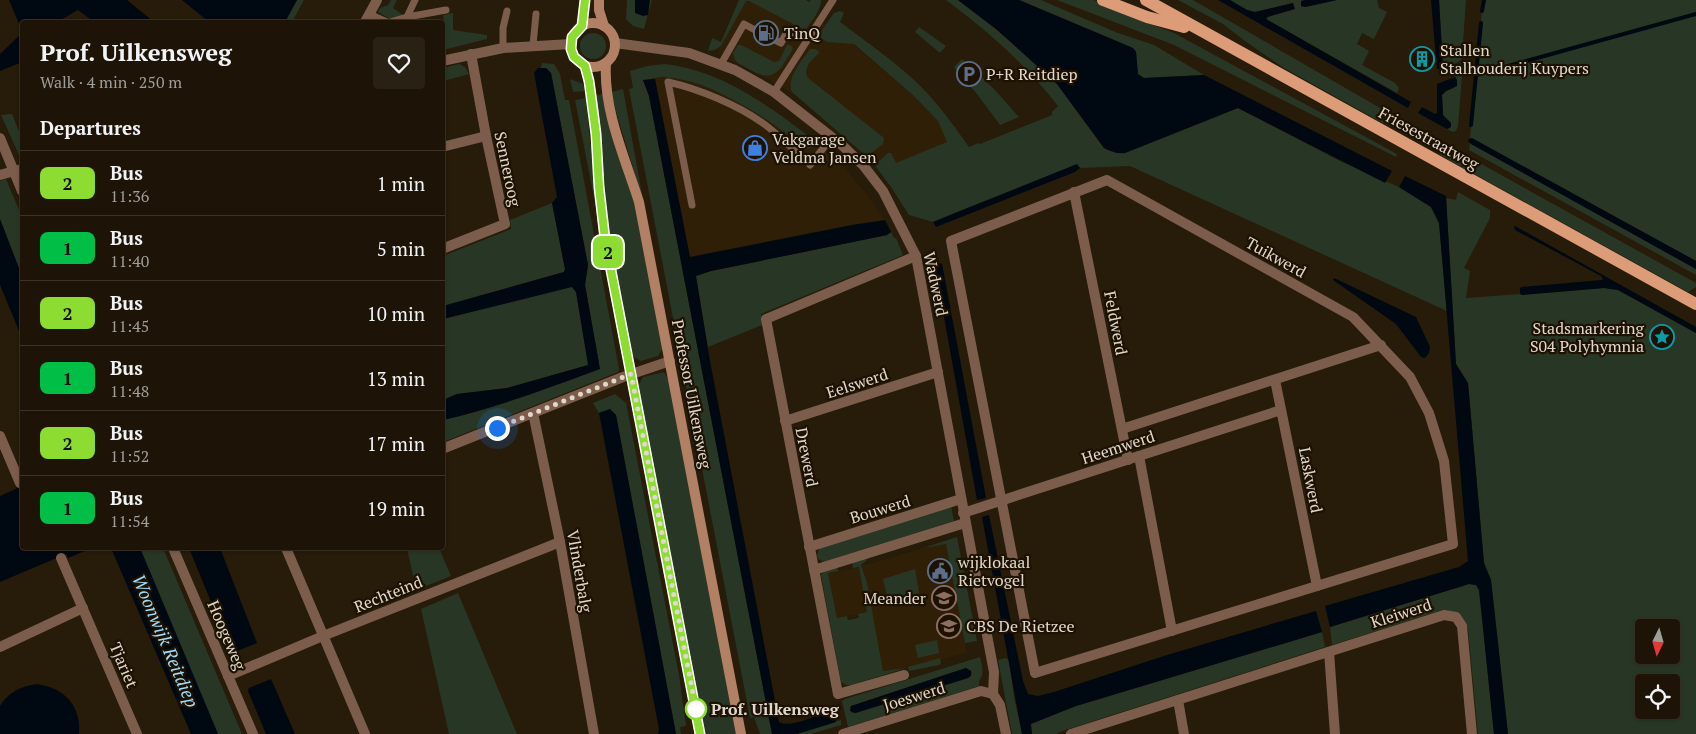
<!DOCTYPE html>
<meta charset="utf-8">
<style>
:root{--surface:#1d1407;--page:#2a2115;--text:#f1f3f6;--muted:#a09e9b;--line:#3b3328}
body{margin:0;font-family:"PT Serif",serif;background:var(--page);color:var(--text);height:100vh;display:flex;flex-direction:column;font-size:19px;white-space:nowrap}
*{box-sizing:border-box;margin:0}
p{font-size:16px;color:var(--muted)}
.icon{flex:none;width:28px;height:28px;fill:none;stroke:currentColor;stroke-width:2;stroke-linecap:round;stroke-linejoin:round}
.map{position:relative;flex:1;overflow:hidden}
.drawer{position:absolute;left:20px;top:20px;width:425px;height:530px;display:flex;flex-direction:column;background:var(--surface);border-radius:5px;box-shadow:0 1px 4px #0004,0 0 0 1px var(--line)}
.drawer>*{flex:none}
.badge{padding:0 10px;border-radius:8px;font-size:18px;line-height:32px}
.needle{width:32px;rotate:185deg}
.controls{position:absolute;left:1635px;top:619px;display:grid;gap:10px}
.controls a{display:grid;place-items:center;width:45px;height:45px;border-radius:5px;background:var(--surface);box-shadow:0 1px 4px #0004,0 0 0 1px var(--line);font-size:25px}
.you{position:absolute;width:25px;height:25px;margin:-12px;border:4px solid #fff;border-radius:50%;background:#1a73e8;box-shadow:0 0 0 8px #1a73e833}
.map>.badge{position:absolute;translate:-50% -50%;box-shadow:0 0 0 2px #fff}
h2{padding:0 20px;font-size:19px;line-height:45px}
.round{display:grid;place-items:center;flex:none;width:52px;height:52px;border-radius:5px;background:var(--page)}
.head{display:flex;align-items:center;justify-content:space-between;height:85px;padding:0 20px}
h1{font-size:24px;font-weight:700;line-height:38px}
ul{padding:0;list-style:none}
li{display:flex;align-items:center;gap:15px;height:65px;padding:0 20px;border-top:1px solid var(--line)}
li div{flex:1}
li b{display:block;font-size:19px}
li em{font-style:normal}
li .badge{min-width:55px;font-weight:700;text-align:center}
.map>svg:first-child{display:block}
.built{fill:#2f1f07}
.green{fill:#283725;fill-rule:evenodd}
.water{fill:#000812}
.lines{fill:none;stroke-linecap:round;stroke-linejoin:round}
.stream{stroke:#000812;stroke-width:4}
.lane{stroke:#7c5d4b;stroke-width:7}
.street{stroke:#7c5d4b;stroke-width:10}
.secondary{stroke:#b28064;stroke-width:10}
.primary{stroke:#dc9c77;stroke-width:12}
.line-casing{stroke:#fff;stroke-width:11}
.line{stroke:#8cdc32;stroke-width:8}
.walk{stroke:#e1d8cd;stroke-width:5;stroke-dasharray:0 9}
.stop-dot{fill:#fff;stroke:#8cdc32;stroke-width:2.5}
.labels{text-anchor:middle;stroke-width:4.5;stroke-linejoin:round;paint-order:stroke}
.poi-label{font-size:16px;fill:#e1d8cd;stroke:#1d1202;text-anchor:start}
.street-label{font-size:16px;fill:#e1d8cd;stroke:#1d1202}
.stop-label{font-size:16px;font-weight:bold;fill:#e1d8cd;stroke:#1d1202;text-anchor:start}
.water-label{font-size:18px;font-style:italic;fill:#9dddfd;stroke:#1d1202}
</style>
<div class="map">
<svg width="1696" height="734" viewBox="0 0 1696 734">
<rect width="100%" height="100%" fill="#271b09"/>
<g class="built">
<path d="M741 0 808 11 853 44 914 96 938 121 958 153 876 167 865 155 795 95 763 76 717 54Z"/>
<path d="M655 71 719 81 747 94 779 113 841 164 864 191 885 220 690 257 655 79Z"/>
<path d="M946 543 967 653 906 668 883 671 872 612 837 618 828 573 859 567 923 548Z"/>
</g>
<g class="green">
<path d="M297 0H304L292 22H285Z"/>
<path d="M391 0H397L393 8 403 15 390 19 378 12 380 8 388 5Z"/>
<path d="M627 0H652L644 29 633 26 626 19Z"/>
<path d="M739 0H806L809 2 811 0H821C821 10 813 19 807 28L803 29 749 1H746L721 46 715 50 708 51 712 38 721 42Z"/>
<path d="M946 0H958L996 29 1028 56 1057 84 1104 148 1125 153 1238 108 1340 161 1399 187 1431 207 1439 223 1447 311 1130 166 1080 168V167L985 201 933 222 909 215 891 187 876 167V164L888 153H891L896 163 947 142 938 121 914 96 854 44 827 42 818 36 834 13 840 11 844 13 840 22C864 40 890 58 913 79 935 99 952 123 969 147L978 143 980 144 1052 115V112L1058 106C1026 65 988 31 946 0Z"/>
<path d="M1019 0H1041L1118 33 1154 45 1204 75 1144 78 1138 75 1136 52 1133 48Z"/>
<path d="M1057 0H1094L1130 16 1174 33 1397 154 1396 157 1174 45Z"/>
<path d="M1178 0H1193L1401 120 1390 126 1381 122 1284 68 1245 41 1223 24Z"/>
<path d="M1230 0H1305L1301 2V6L1305 7 1337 0H1377L1379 8 1387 12 1374 39 1362 33 1357 44 1369 51 1362 65 1395 83 1399 88 1397 93 1266 19 1293 3 1255 12 1247 10Z"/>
<path d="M1439 0H1466L1462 57 1460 61 1443 69Z"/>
<path d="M1483 0H1696V261L1470 138Z"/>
<path d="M453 13V30L487 35V39L443 50V25L444 24 443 15Z"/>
<path d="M919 27 946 46 940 53 915 32Z"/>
<circle cx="593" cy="46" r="13"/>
<path d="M738 45H741L774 62 779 61 787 45H790L793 48C791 54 786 59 783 65 769 85 755 72 738 63L735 60 733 53Z"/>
<path d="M810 49H815L820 52C813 59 802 67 808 78L884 138 883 144 869 155H865L792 92C786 77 802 61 810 49Z"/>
<path d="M962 59 994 89 1019 117 1000 125 977 94 954 67Z"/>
<path d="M542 63 554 64 560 74 565 100H569L619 369 618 372 443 442 442 420 464 415 599 363 585 285 588 265 551 73 546 68H541Z"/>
<path d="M459 64 465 67 469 74 443 81V68Z"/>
<path d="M664 64C723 70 773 109 818 143L817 146 801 151 798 149C791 128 721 92 699 84 689 81 676 78 665 77 662 76 649 80 643 80L649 96 772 734H760L754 717 750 718 629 89 633 88 630 71 647 66Z"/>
<path d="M1458 75 1462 76 1458 126 1456 131 1453 132 1447 129 1450 128 1449 121 1443 116 1442 95 1446 91 1454 88 1457 80 1455 77Z"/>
<path d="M570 79 583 84 585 91 573 92Z"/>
<path d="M623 89 643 200 619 122 611 92Z"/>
<path d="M602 94 636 207 663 348 658 356 641 361 632 356 611 246 604 194 597 95Z"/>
<path d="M586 98 597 213 575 100Z"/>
<path d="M12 114 22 139V155H19L1 115Z"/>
<path d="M1411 125 1696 283V287L1688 292 1440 155 1436 149 1413 136Z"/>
<path d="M1470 143 1696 269V275L1469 150Z"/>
<path d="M6 179 22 217V276L0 219V181Z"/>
<path d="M1458 192 1490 210V218L1464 268 1470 271 1466 298 1520 294 1522 295 1604 288 1618 290 1696 333V734H1508L1491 580 1484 563 1468 383 1456 364 1446 198 1456 200ZM1644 628H1671V655H1644ZM1644 682H1671V710H1644Z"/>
<path d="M552 203 565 269 564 272 443 306V256L511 229 510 220Z"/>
<path d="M891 232 894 238H896L903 255 761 314 762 325 708 347 696 276 711 271 887 235Z"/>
<path d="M569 287H572L576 292 589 365 507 388 457 394 443 400 442 319Z"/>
<path d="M664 372 670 382 737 734H704L638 386 643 377Z"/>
<path d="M615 394 626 403 679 675 686 726 680 727 681 734H676L616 415 610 409 599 413 593 403Z"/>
<path d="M951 506 954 521 824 562 818 559 817 555 820 547Z"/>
<path d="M957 537 977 641 965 643 946 544 923 548Z"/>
<path d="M140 548H163L242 734H218Z"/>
<path d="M407 548H439L451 576 416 590Z"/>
<path d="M866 557 867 560 861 565 867 583 883 671 906 668 851 685H846L841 682 821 575 825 571 837 566 838 571 828 573 837 618 847 616 848 620 859 618 858 614 867 612 859 567 853 568 852 562Z"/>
<path d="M915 569 919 593 888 600 883 579Z"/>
<path d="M1469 584 1476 585 1479 590 1494 734H1478L1468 629C1463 616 1456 611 1442 610L1332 645 1330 627Z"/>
<path d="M458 593 517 734H449L421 609Z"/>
<path d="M1322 632 1325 647 1062 731 1056 734H1032L1030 724 1076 706Z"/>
<path d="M937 640 939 653 918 658 915 645Z"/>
<path d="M980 657C982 666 985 674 979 681V686L848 727 842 701 845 699ZM966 668 971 671 972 674 968 678 856 713H852L850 708 851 706Z"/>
<path d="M940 658 941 663 939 665 909 671 908 667Z"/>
<path d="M1005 658 1009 660 1014 697 1022 734H1012L998 660Z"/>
<path d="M841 720V725L811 734H797Z"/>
</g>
<g class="water">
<path d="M9 0H127L154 22H94L78 10 57 22H22V31Z"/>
<path d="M182 0H297L285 22H209Z"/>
<path d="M635 0H650L648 15 643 16 635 13Z"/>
<path d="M958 0H1019L1133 48 1136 52 1138 74 1144 78 1204 75 1392 171 1385 183 1238 108 1125 153C1117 154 1112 152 1104 148L1057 84 996 29Z"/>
<path d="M1218 0H1230L1247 10 1255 12 1293 3 1295 9 1267 17 1266 19 1411 102 1408 108Z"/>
<path d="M1305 0H1337L1305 7 1301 6V1Z"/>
<path d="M1431 0H1439L1443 66 1442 69H1437Z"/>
<path d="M22 33V62L0 71V54Z"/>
<path d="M538 68H546L551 73 588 265 585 285 600 369C549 388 496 408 443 420V400L457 394 507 388 588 365 576 292 572 287 443 319V306L564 272 565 269 552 203 557 197 534 73Z"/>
<path d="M1455 77 1457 80V86L1446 91 1442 95 1443 115 1451 123V127L1447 129 1418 113 1422 107 1435 114 1437 113V84Z"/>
<path d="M655 79 690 257 852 225 885 220 891 232 887 235 711 271 696 276 709 356 779 722C791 729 820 714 833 709L836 722 797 734H772L649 96 643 80Z"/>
<path d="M1472 138 1696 261V269L1471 144 1468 141 1469 139Z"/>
<path d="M1077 164 1080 168 1075 172 936 227 933 222 950 215Z"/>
<path d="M1405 176 1446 196 1456 364 1468 383 1484 563 1491 580 1508 734H1494L1482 618 1479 590 1476 585 1469 584 1330 627 1325 606 1459 567 1468 561 1439 223 1431 207 1399 187Z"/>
<path d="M0 219 22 276V338L0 285Z"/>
<path d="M1515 226 1696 327V333L1618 290 1604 288 1522 295 1520 294V288L1522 287 1602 280 1603 279 1601 276 1515 230 1514 227Z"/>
<path d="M939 263 942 264 986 498 977 500 935 267 936 264Z"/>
<path d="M1334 278 1416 317 1430 347 1429 353 1425 358 1421 357 1396 324 1333 280Z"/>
<path d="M610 409 616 415 676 734H658L659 729 599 413Z"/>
<path d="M22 486V548H92L68 558 66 554 0 582V496Z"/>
<path d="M989 515 1023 681 1028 694 1038 696 1054 692 1167 655 1316 611 1322 632 1076 706 1031 724 1032 734H1022L982 517Z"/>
<path d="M111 548H140L218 734H191Z"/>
<path d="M189 548H220L257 643 232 653Z"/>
<path d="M966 668 971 671V676L968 678 855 713 850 711 851 706Z"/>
<path d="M271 679 295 734H266L248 691 249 688Z"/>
<path d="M37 684C65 688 81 706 79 734H0V706C8 692 22 686 37 684Z"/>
</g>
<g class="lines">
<g class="stream">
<path d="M1482 11 1484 0"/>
<path d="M1476 75 1481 23"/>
<path d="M1471 125 1476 75 1696 14"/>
</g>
<g class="lane">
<path d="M369 14 387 22"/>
<path d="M407 17 446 10"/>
<path d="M390 22 407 17 415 0"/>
<path d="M775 40 781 43 788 30 807 39"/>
<path d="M533 45 536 14"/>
<path d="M503 48V28L507 11"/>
<path d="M721 64 744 24 755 30"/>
<path d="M774 92 833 0"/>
<path d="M810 165 832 137"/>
<path d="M692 205 668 82C699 89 738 105 764 124 778 134 791 148 805 160"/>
</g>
<g class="street">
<path d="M365 22 377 0"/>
<path d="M615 43 689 53 735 70 774 92 843 146 863 165 883 191 916 256 990 651 994 672 993 694"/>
<path d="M442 61 503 48 571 44"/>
<path d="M0 138 22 191"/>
<path d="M442 147 486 136"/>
<path d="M0 175 22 169"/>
<path d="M1107 180 1353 317 1410 377 1429 413 1444 461 1453 544 1035 673 951 241Z"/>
<path d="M1074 192 1128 460"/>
<path d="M442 249 505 224 486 136 471 54"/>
<path d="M1275 380 1317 586"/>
<path d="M533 413 560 542 594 734"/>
<path d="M785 421 938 372"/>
<path d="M1122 429 1381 345"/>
<path d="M0 436 20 483"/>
<path d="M442 449 623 377 670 361"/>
<path d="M1139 456 1172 631"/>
<path d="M963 513 1281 410"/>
<path d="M809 547 961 499"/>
<path d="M173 548 253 734"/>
<path d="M286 548 365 734"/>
<path d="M61 558 137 734"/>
<path d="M814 570 965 523"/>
<path d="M0 647 83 608"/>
<path d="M1329 652 1335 734"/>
<path d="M904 675 838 694 766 319 916 256"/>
<path d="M228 676 323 636 560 542"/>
<path d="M1178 700 1184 734"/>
<path d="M843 734 981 691 993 694 1000 705 1006 734"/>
<path d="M1071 734 1444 615 1456 617 1462 626 1472 734"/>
</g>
<g class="secondary">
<path d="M599 0V10L604 26"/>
<circle cx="593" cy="45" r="22"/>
<path d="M582 26 585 0"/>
<path d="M606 63C603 110 625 158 639 202L741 734"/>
<path d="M585 66C596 104 596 145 599 185 600 203 603 221 605 239L700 734"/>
</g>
<g class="primary">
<path d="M1103 0 1147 17 1184 27"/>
<path d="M1146 0 1696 304"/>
</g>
</g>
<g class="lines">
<defs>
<path id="line" d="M585 0 582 26 572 37 571 49 574 57 585 66 589 81 596 134 599 187 605 239 700 734"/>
</defs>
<use href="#line" class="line-casing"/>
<use href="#line" class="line"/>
<path class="walk" d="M497 428 631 374 696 709"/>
</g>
<defs>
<symbol id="fuel-ring" viewBox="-11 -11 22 22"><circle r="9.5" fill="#1d1202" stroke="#5c6f8a" stroke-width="1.5"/><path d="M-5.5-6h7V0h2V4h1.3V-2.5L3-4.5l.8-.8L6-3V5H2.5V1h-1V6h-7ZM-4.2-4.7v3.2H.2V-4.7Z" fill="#5c6f8a"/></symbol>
<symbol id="building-ring" viewBox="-11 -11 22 22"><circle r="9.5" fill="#1d1202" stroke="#0f9aa8" stroke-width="1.5"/><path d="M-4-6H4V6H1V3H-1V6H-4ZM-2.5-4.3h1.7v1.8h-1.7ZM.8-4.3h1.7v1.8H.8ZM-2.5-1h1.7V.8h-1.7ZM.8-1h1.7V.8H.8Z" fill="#0f9aa8"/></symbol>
<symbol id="parking-ring" viewBox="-11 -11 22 22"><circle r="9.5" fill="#1d1202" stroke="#5c6f8a" stroke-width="1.5"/><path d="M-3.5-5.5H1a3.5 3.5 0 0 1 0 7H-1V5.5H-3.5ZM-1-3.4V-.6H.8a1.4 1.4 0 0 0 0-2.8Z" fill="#5c6f8a"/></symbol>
<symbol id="shop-ring" viewBox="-11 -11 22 22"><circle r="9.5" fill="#1d1202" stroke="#3f7fe0" stroke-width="1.5"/><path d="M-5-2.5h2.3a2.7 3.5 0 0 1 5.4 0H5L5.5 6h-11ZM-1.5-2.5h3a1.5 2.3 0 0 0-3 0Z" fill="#3f7fe0"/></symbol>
<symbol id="sight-ring" viewBox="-11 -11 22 22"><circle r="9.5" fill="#1d1202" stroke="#0f9aa8" stroke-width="1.5"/><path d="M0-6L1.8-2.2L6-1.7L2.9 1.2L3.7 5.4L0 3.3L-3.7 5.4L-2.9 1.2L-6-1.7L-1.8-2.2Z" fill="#0f9aa8"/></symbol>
<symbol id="civic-ring" viewBox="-11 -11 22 22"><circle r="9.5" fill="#1d1202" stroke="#5c6f8a" stroke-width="1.5"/><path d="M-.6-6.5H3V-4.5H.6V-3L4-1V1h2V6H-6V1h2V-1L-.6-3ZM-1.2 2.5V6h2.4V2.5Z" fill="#5c6f8a"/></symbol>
<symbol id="school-ring" viewBox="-11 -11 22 22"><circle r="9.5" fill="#1d1202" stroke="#8d6e63" stroke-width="1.5"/><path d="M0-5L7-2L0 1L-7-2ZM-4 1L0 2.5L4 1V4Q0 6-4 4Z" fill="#8d6e63"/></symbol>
</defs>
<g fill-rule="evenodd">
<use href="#fuel-ring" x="752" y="19" width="28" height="28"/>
<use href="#building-ring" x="1408" y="45" width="28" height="28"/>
<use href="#parking-ring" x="955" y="60" width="28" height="28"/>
<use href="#shop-ring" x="741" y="134" width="28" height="28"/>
<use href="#sight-ring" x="1648" y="323" width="28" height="28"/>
<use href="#civic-ring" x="926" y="557" width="28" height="28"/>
<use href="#school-ring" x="930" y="584" width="28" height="28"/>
<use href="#school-ring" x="935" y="612" width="28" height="28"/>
</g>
<circle class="stop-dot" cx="696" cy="709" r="10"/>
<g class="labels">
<g class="poi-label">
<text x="784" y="39">TinQ</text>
<text x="1440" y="56">Stallen<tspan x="1440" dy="18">Stalhouderij Kuypers</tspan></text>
<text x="986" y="80">P+R Reitdiep</text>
<text x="772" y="145">Vakgarage<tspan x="772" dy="18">Veldma Jansen</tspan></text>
<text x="1644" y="334" text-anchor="end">Stadsmarkering<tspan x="1644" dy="18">S04 Polyhymnia</tspan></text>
<text x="958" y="568">wijklokaal<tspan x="958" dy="18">Rietvogel</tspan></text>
<text x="926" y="604" text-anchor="end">Meander</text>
<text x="966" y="632">CBS De Rietzee</text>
</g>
<g class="street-label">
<text transform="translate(1429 138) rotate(29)" y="6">Friesestraatweg</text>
<text transform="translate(508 169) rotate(78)" y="6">Senneroog</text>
<text transform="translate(1276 257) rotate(29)" y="6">Tuikwerd</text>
<text transform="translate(936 284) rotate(78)" y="6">Wadwerd</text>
<text transform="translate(1116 323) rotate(79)" y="6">Feldwerd</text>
<text transform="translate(857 383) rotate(-18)" y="6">Eelswerd</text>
<text transform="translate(692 394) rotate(79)" y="6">Professor Uilkensweg</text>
<text transform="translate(1118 447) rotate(-18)" y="6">Heemwerd</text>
<text transform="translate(807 457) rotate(79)" y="6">Drewerd</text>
<text transform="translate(1311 480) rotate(79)" y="6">Laskwerd</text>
<text transform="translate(880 509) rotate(-17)" y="6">Bouwerd</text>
<text transform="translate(580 571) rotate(80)" y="6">Vlinderbalg</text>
<text transform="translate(388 594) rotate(-22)" y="6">Rechteind</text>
<text transform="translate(1401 613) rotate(-18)" y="6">Kleiwerd</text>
<text transform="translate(227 635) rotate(67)" y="6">Hoogeweg</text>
<text transform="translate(124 665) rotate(67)" y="6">Tjariet</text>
<text transform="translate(914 696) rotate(-17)" y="6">Joeswerd</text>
</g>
<g class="stop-label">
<text x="711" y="715">Prof. Uilkensweg</text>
</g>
<g class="water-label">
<text transform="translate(165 641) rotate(67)" y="6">Woonwijk Reitdiep</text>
</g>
</g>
</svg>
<div class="controls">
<a><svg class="needle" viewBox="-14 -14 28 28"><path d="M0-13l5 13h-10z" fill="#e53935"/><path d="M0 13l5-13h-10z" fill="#a09e9b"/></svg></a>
<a><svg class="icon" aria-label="locate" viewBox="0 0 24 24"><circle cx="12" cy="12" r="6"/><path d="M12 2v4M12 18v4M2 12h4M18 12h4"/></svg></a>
</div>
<div class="you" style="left:497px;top:428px"></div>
<b class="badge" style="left:608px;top:252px;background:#8cdc32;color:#111">2</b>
<section class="drawer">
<div class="head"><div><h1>Prof. Uilkensweg</h1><p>Walk · 4 min · 250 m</p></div><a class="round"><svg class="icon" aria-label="heart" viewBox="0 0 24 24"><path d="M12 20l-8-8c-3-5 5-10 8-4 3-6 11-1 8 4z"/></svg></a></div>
<h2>Departures</h2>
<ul>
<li><span class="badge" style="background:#8cdc32;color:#111">2</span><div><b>Bus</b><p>11:36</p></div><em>1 min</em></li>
<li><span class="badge" style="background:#00be46;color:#111">1</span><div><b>Bus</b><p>11:40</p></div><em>5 min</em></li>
<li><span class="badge" style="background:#8cdc32;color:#111">2</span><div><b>Bus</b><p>11:45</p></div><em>10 min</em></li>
<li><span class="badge" style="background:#00be46;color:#111">1</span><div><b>Bus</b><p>11:48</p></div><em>13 min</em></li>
<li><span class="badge" style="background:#8cdc32;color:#111">2</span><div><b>Bus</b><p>11:52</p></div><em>17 min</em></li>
<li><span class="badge" style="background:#00be46;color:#111">1</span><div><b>Bus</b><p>11:54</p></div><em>19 min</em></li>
</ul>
</section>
</div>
